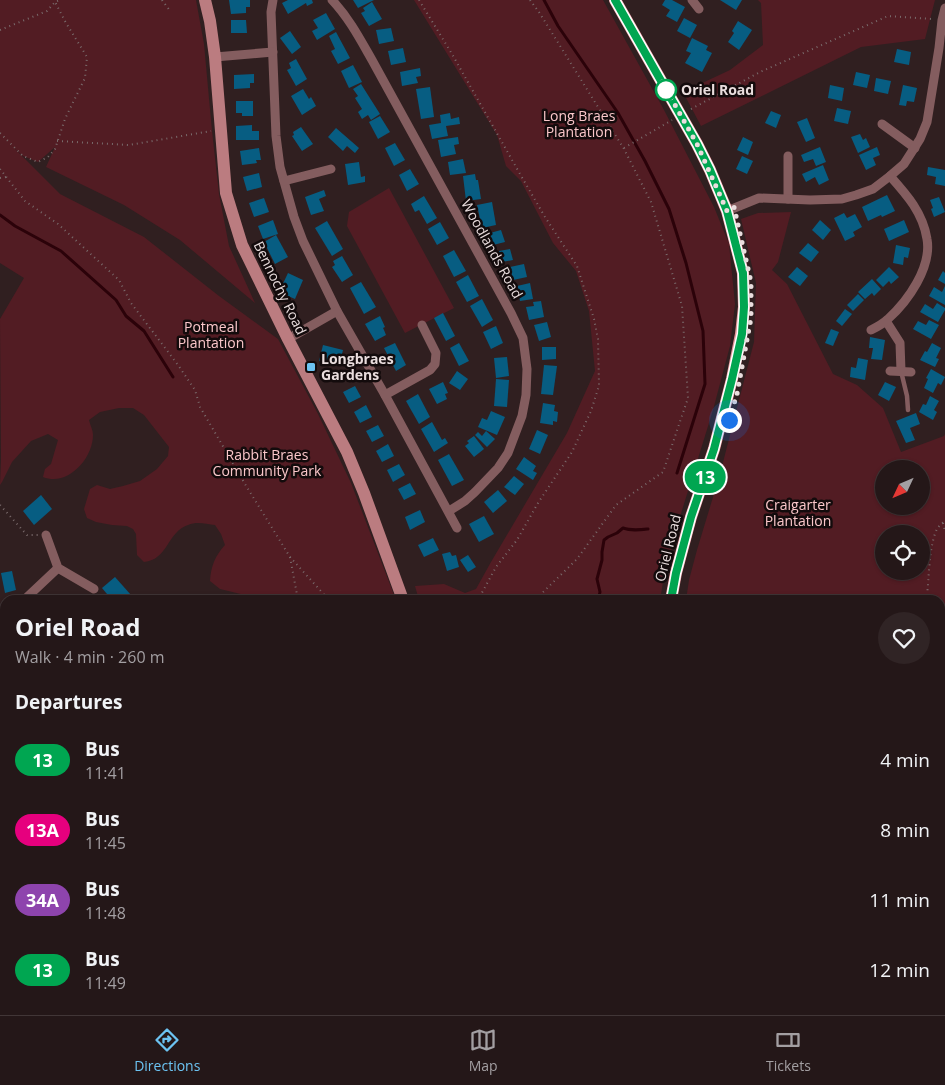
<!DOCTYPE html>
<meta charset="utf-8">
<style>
:root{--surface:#241718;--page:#302425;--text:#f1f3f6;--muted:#a39fa2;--line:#413637;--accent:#6cc3f2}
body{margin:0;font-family:"Open Sans",sans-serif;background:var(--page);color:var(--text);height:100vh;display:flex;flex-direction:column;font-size:19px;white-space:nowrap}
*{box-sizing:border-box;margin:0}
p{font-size:16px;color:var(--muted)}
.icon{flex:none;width:28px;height:28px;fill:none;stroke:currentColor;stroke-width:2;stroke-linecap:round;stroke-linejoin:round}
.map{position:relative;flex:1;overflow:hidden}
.panel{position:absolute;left:0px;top:595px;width:945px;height:420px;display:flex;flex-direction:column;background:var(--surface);border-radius:15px 15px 0 0;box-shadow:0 1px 4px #0004,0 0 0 1px var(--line)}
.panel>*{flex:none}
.badge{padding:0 10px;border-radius:16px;font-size:18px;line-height:32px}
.needle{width:32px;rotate:226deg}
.tools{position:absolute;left:875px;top:460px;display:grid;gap:10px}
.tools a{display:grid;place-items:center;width:55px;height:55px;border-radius:50%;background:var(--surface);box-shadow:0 1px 4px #0004,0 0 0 1px var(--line);font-size:25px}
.you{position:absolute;width:25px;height:25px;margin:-12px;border:4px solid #fff;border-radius:50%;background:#1a73e8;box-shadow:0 0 0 8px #1a73e833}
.map>.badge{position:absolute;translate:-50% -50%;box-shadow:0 0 0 2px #fff}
h2{padding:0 15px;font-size:19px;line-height:45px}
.round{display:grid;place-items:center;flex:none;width:52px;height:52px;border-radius:26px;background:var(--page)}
.headline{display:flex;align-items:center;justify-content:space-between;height:85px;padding:0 15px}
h1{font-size:24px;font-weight:700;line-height:38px}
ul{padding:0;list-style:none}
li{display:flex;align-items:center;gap:15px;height:70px;padding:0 15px}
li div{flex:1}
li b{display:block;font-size:19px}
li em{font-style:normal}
li .badge{min-width:55px;font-weight:700;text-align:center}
.tab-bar{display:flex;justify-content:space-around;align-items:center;height:70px;border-top:1px solid var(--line);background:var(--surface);font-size:14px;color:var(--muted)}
.tab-bar a{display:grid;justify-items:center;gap:2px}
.tab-bar .selected{color:var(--accent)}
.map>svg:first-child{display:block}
.green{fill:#521c23;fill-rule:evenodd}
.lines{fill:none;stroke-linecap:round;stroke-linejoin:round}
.stream{stroke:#2b0209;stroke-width:3}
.building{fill:#075d82}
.path{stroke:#7a6b6c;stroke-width:2;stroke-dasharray:1 4;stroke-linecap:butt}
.lane{stroke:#845d5f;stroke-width:4.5}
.street{stroke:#845d5f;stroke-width:9}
.secondary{stroke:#bb7c80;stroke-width:12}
.primary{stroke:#e59499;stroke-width:12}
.line-casing{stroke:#fff;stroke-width:11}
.line{stroke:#00a651;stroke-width:8}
.walk{stroke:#e9dddd;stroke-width:5;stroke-dasharray:0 9}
.stop-dot{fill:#fff;stroke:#00a651;stroke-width:2.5}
.poi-dot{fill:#6cc3f2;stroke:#130b0c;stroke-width:2}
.labels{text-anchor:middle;stroke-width:5;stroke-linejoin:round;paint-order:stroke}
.stop-label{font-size:14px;font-weight:bold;fill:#e9dddd;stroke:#130b0c;text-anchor:start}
.park-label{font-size:14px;fill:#fbc7ca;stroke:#130b0c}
.street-label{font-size:14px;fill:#e9dddd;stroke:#130b0c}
.poi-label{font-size:14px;font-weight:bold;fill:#e9dddd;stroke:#130b0c;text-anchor:start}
</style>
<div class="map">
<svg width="945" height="1015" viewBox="0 0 945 1015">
<rect width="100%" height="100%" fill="#301f20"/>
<g class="green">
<path d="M0 0H196L204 44 212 131 219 194 229 246 255 303 180 240 124 205 46 167 55 147 38 162 23 156 12 146 60 194 144 237 219 296 278 339 318 414 351 483 396 600H254L249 596 220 589 210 581C211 566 215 556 225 545L221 534 215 525C206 524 197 521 188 525 167 532 168 560 144 562L137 555 136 534 133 529 127 526 112 525 96 522 87 518 84 509 90 489 97 485 110 489 123 486 140 481 157 469 168 456 169 447 144 415 133 408H119L100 412 89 420C90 425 93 430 93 435 93 458 68 487 43 477L45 469 51 464 58 440 48 434 31 441 12 462 2 482 0 485 1 459 0 319 24 278 0 263Z"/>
<path d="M414 0H603L664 110 714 207 729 244 735 304 730 346 713 410 679 520 663 582 660 600H419L415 586 444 584 465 593 476 589 491 562 567 433 595 371 589 311 576 271 553 243 521 181 506 166 497 135Z"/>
<path d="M758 0H935L925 39 861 47 701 126 683 92 730 70 763 45 761 3Z"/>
<path d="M389 188 454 308 405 333 347 226 349 212Z"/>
<path d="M791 212 778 262 772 270 787 284 833 374 857 385 883 408 901 452 944 436 945 434V993L940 988V600H686L689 580 697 550 720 474 754 342 756 283 741 219 758 213ZM884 469H921V506H884ZM884 534H921V571H884Z"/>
<path d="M90 1010H212L209 1015H96Z"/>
<path d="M238 1010H343L342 1015H235Z"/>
<path d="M675 1010H728L733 1015H681Z"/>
</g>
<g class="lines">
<g class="stream">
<path d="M544 0 558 26 618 113 645 161 669 209 686 263 703 331 705 384 677 473"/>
<path d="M0 215 15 226 61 251 116 300 126 316 144 331 173 377"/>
<path d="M598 600 600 592 597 579 602 560V552L604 540 608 537 617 533 623 528C631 531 639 530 648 529"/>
</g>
</g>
<g class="building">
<path d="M229 0H250V7H246V13L231 14Z"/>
<path d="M288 0H312L313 3 307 6 306 3 288 14 282 3Z"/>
<path d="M353 0H374L358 8Z"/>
<path d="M665 0H672L685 7 677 22 666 16 670 10 662 5Z"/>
<path d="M720 0H742L736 10Z"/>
<path d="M372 2 382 19 369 26 361 13 365 11 363 8Z"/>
<path d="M326 13 335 29 317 40 312 31 318 28 313 20Z"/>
<path d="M684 18 697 25 690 38 677 31Z"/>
<path d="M231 20H246L247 33H231Z"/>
<path d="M738 21 752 30 739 50 728 42 734 33 732 31Z"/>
<path d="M391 28 394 41 379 44 376 30Z"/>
<path d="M290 31 301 47 292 54 280 38Z"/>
<path d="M336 32 350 58 338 64 331 51 335 49 329 36Z"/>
<path d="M692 38 708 46 706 50 712 53 702 72 685 63 691 53 686 51Z"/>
<path d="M403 48 406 62 391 65 388 51Z"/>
<path d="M897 49 911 52 909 65 894 62Z"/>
<path d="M296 59 307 79 296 86 287 70 291 68 289 63Z"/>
<path d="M353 65 362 82 349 88 341 71Z"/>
<path d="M420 68 421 76 416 77 418 83 402 86 400 72Z"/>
<path d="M856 72 870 75 867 88 853 85Z"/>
<path d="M254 74V83H250V88L234 89V75Z"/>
<path d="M876 78 891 81 888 94 874 91Z"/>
<path d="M361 84 380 114 371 120 368 115 362 119 358 112 362 109 355 98 358 96 353 89Z"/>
<path d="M830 85 844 88 842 101 828 98Z"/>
<path d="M903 85 917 88 914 102 907 101 906 106 899 105Z"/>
<path d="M430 87 434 117 421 119 416 89Z"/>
<path d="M303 89 309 99 311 97 316 106 302 115 291 96Z"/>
<path d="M236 101H253V116H242V113H236Z"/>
<path d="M837 108 851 111 848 124 834 121Z"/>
<path d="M771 111 781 115 776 128 765 123Z"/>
<path d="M450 113 451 119 459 117 460 124 446 126 448 136 432 139 429 125 441 123 440 115Z"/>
<path d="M380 116 390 132 378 139 369 122Z"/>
<path d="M807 118 815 138 806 142 797 122Z"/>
<path d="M252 125V131H259V140H236V126Z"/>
<path d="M301 127 313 144 302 151 292 136 294 135 293 132Z"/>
<path d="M336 128 359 148 355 153 347 146 343 151 328 137Z"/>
<path d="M860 134 863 140 866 138 870 147 858 153 851 137Z"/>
<path d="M458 137 459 144 454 145 456 154 441 157 438 140Z"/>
<path d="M743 137 753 142 748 155 737 150Z"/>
<path d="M395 143 405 160 394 166 385 148Z"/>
<path d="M820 147 826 162 816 166 813 159 804 162 801 155Z"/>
<path d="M877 147 880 155 873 158 876 165 866 170 859 155Z"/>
<path d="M259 148 261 160H256L257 163 242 165 240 151Z"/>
<path d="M742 156 753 161 747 174 736 169Z"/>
<path d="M463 159 466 173 450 175 448 162Z"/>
<path d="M359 162 361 177 365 176V182L348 185 345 164Z"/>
<path d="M823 165 829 180 819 185 815 177 806 182 802 174Z"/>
<path d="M928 167 945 170V186L935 184 936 177 927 175Z"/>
<path d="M410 169 419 184 407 191 399 175Z"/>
<path d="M259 173 262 187 247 191 243 177Z"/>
<path d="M475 174 476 180H478L481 199 466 201 463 176Z"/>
<path d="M324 190 326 196 319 199 324 211 311 215 305 197Z"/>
<path d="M887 195 895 211 882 217 881 215 868 221 862 207Z"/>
<path d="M424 196 437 218 427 224 419 210 415 212 411 204Z"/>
<path d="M939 197 945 212 934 217 931 209 933 208 930 200Z"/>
<path d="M264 198 269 212 254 217 249 203Z"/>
<path d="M492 202 496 225 482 228 477 205Z"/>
<path d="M844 213 847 218 855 214 862 227 853 232 855 236 845 241 834 218Z"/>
<path d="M273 220 278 234 263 239 258 226Z"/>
<path d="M820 220 831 230 823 240 812 230Z"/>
<path d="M904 220 909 232 889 241 884 229Z"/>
<path d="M327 221 343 249 332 256 315 228Z"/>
<path d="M440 222 449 238 437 245 428 229Z"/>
<path d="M501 230 505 242 493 245 490 233Z"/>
<path d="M276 235 288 257 275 264 264 242Z"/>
<path d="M808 243 819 252 811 262 799 253Z"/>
<path d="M896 245 910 248 908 258 904 257 903 265 893 263Z"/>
<path d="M510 249 513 260 502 262 499 251Z"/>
<path d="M454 250 466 271 454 277 443 256Z"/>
<path d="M342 256 353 275 342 282 332 267 335 265 333 261Z"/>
<path d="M524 264 527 277 513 280 510 267Z"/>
<path d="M797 267 808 276 800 286 788 277Z"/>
<path d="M889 267 899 277 891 284 889 281 883 287 876 280Z"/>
<path d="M943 271 945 273V284L938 280Z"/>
<path d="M288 273 303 280 295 299 279 292Z"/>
<path d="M468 275 479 296 467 302 456 282Z"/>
<path d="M872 279 881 289 874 296 872 293 865 299 858 292Z"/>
<path d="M361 282 376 307 364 314 350 288Z"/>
<path d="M530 283 533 299 520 301 517 286Z"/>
<path d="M945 286V305L929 296 934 287 942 292Z"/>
<path d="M858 294 864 300 853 311 847 305Z"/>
<path d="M482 299 493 320 482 327 470 306Z"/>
<path d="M541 301 544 317 529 320 526 307 534 306 533 302Z"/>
<path d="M937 303 945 308V310L938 322 920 312 925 304 933 309Z"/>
<path d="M845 309 852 314 842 326 836 321Z"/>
<path d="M443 313 455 336 446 341 434 318Z"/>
<path d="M380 316 385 327 383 328 384 330 386 335 375 341 365 324Z"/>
<path d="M929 320 939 325 931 339 913 329 918 321 926 325Z"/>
<path d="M547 322 551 337 539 341 534 325Z"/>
<path d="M496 326 503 343 491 349 483 332Z"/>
<path d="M831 329 839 332 833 346 825 343Z"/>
<path d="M870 337 885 340 882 360 871 359 873 348H869Z"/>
<path d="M395 343 406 365 396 371 384 348Z"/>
<path d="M459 343 469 361 459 366 450 348Z"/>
<path d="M932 343 941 348 936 358 939 359 935 367 920 360 925 351 927 352Z"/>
<path d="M323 345 343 350 339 366 319 361Z"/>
<path d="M542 347H556V359L542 360Z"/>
<path d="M507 357 509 376 496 378 494 358Z"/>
<path d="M858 358 868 360 865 380 850 377 851 367 856 368Z"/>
<path d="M544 365 557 366 553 395 541 394Z"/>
<path d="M931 369 945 377 941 385 938 383 933 393 924 388 928 379 926 378Z"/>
<path d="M457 371 468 379 460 390 449 383Z"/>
<path d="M496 379 509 380 507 407 494 406Z"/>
<path d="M443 382 448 393 445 394 447 399 437 404 429 389Z"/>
<path d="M885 382 896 387 889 401 878 395Z"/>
<path d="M355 386 361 397 349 403 343 392Z"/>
<path d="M418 394 430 417 419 424 406 401Z"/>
<path d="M930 396 939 401 934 410 937 412 933 420 919 412 923 404 926 405Z"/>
<path d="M543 403 555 405 554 411 558 412 557 422 553 421V425L540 423Z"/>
<path d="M366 405 372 417 360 423 354 412Z"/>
<path d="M491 411 505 417 497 435 478 427 482 418 487 420Z"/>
<path d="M916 413 920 424 910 428 915 440 906 443 896 421Z"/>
<path d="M432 422 442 440 445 438 448 443 434 452 421 429Z"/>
<path d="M378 425 384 436 372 442 366 431Z"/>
<path d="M537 430 548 435 540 454 529 449Z"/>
<path d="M486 431 495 439 487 447 475 435 478 432 482 436Z"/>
<path d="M474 436 484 449 474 457 465 446 469 443 467 441Z"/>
<path d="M388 444 394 456 382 462 376 451Z"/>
<path d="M449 454 464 480 452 486 438 460Z"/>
<path d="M524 457 536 466 533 471 537 473 533 480 516 469Z"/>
<path d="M399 464 405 475 393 482 387 470Z"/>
<path d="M514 476 524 484 515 495 504 487Z"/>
<path d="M410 483 416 494 404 500 398 489Z"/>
<path d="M498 490 507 501 493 513 484 502Z"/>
<path d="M41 495 52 509 34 525 23 511Z"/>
<path d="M420 510 425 522 410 530 405 517Z"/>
<path d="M484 516 494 534 479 542 469 524Z"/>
<path d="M433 538 439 550 424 557 418 545Z"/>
<path d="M450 552 452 556 456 555 459 567 447 571 442 554Z"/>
<path d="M468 555 476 567 468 572 460 560Z"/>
<path d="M12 571 16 590 5 593 1 573Z"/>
<path d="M115 577 131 595 125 600H112L102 588Z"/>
<rect x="0" y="655" width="5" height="11"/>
<path d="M2 850 5 851V879L2 890 0 889V858Z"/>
<path d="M19 1010H36L42 1015H23L18 1011Z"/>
<path d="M353 1010H369L376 1015H355L351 1012Z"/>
<path d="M537 1010H559L555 1015H541L537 1011Z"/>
<path d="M620 1010H635L631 1015H623L619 1011Z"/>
<path d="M831 1010H854L850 1015H837Z"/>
</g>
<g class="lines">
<g class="path">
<path d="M162 0 171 12"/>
<path d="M419 0 452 54 520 174 545 217 577 266 594 319 598 339 599 386 591 411 572 452 538 503 517 540 496 567 478 600"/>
<path d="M530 0 539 12 624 149 651 202 682 306 688 398 663 472 616 505 577 559 535 600"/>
<path d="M0 30 47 11 55 2 60 0"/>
<path d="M691 109 760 72 888 16 932 19"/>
<path d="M0 133 23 156 38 162 48 157 55 149 65 119 85 78 87 57 66 23 54 0"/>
<path d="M57 141 129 145 211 131"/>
<path d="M624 148 672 120"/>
<path d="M0 169 25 201 58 224 119 280 131 303 178 365 195 390 200 407 245 484 290 557 329 600"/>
<path d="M0 178 6 177"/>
<path d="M0 505 27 535H38"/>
<path d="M943 523 945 531"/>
<path d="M290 557 298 600"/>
<path d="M926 600 927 596C929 578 929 545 937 529 939 526 942 523 945 521"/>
<path d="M940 723 945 727"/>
<path d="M940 774 945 776"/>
<path d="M0 816 5 832"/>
<path d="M940 1003 945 998"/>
<path d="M928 1015 933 1010"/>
</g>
<path class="lane" d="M901 371 907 396 908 410"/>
<g class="street">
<path d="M273 0 271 12 276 136 280 167 294 217 303 241 337 311 385 395 457 528"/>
<path d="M332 0C349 18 360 39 372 60L511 313 523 338 527 369 526 395 522 416 508 453 498 468 475 492 465 501 449 511"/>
<path d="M692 0 699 9"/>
<path d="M215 57 273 52"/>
<path d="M882 124 915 148"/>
<path d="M788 156V199"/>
<path d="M284 181 331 169"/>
<path d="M727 211 759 198 810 200 842 199 856 195 873 189 890 176 904 164 920 139 927 122 939 48 942 20 945 8"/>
<path d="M886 321 900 343 901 371"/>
<path d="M871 330C877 327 883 324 888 319 908 301 932 267 927 239 923 213 907 195 890 176"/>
<path d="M288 339 337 311"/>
<path d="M890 371 911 372"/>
<path d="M385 395 430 370 435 364 436 353 422 325"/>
<path d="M46 535 58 568 94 589"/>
<path d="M24 600 58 568"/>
<path d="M0 915 5 916"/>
<path d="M0 976 5 977"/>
<path d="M77 1010 83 1015"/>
<path d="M398 1010 404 1015"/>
<path d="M666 1010 672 1015"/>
<path d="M799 1010 804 1015"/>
<path d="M530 1015V1010"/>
</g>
<g class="secondary">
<path d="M205 0 210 21 215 57 226 193 242 245 288 339 347 452 364 493 403 600"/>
<path d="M0 612 5 617"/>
<path d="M0 966 5 948"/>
<path d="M222 1015 225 1010"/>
</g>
<g class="primary">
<path d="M615 0 697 144 710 170 727 211 743 273 744 307 741 334 732 379 714 449 691 517 676 573 671 600"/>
<path d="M908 1010 913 1015"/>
</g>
</g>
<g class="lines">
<defs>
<path id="line" d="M615 0 697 144 710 170 727 211 743 273 744 307 742 334 732 379 714 449 691 517 676 573 671 600"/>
</defs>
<use href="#line" class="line-casing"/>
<use href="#line" class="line"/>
<path class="walk" d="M666 90 662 82 697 144 727 211 734 207 751 282V318L737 394 729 420"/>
</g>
<circle class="stop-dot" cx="666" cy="90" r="10"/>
<rect class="poi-dot" x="306" y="362" width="10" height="10" rx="2.5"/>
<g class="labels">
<g class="stop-label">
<text x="681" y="95">Oriel Road</text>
</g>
<g class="park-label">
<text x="579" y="121">Long Braes<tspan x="579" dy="16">Plantation</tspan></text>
<text x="211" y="332">Potmeal<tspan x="211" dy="16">Plantation</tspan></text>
<text x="267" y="460">Rabbit Braes<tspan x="267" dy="16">Community Park</tspan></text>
<text x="798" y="510">Craigarter<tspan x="798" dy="16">Plantation</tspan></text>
</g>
<g class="street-label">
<text transform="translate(492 249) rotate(61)" y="5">Woodlands Road</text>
<text transform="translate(280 288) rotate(64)" y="5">Bennochy Road</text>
<text transform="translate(668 548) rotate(-76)" y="5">Oriel Road</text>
</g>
<g class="poi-label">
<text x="321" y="364">Longbraes<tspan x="321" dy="16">Gardens</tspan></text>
</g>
</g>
</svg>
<div class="tools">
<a><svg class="needle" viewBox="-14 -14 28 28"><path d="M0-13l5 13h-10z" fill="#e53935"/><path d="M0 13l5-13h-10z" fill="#a39fa2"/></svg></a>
<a><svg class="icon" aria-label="locate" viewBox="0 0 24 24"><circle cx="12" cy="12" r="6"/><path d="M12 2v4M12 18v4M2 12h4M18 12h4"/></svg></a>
</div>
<div class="you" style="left:729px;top:420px"></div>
<b class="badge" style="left:705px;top:477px;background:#00a651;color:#fff">13</b>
<section class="panel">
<div class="headline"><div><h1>Oriel Road</h1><p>Walk · 4 min · 260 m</p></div><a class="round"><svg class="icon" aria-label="heart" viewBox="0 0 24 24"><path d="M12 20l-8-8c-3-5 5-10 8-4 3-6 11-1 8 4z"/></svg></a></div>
<h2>Departures</h2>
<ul>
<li><span class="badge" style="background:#00a651;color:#fff">13</span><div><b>Bus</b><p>11:41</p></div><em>4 min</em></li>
<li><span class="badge" style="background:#e6007e;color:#fff">13A</span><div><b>Bus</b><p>11:45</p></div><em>8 min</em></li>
<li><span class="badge" style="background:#8e44ad;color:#fff">34A</span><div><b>Bus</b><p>11:48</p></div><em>11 min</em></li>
<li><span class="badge" style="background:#00a651;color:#fff">13</span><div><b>Bus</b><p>11:49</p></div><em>12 min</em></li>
</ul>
</section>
</div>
<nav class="tab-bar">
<a class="selected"><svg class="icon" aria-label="directions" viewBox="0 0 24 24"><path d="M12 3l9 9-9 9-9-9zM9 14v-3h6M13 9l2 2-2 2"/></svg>Directions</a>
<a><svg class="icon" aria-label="map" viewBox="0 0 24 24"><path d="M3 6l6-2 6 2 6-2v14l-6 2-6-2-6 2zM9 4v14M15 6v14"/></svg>Map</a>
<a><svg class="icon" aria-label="tickets" viewBox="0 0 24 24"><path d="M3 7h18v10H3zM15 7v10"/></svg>Tickets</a>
</nav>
